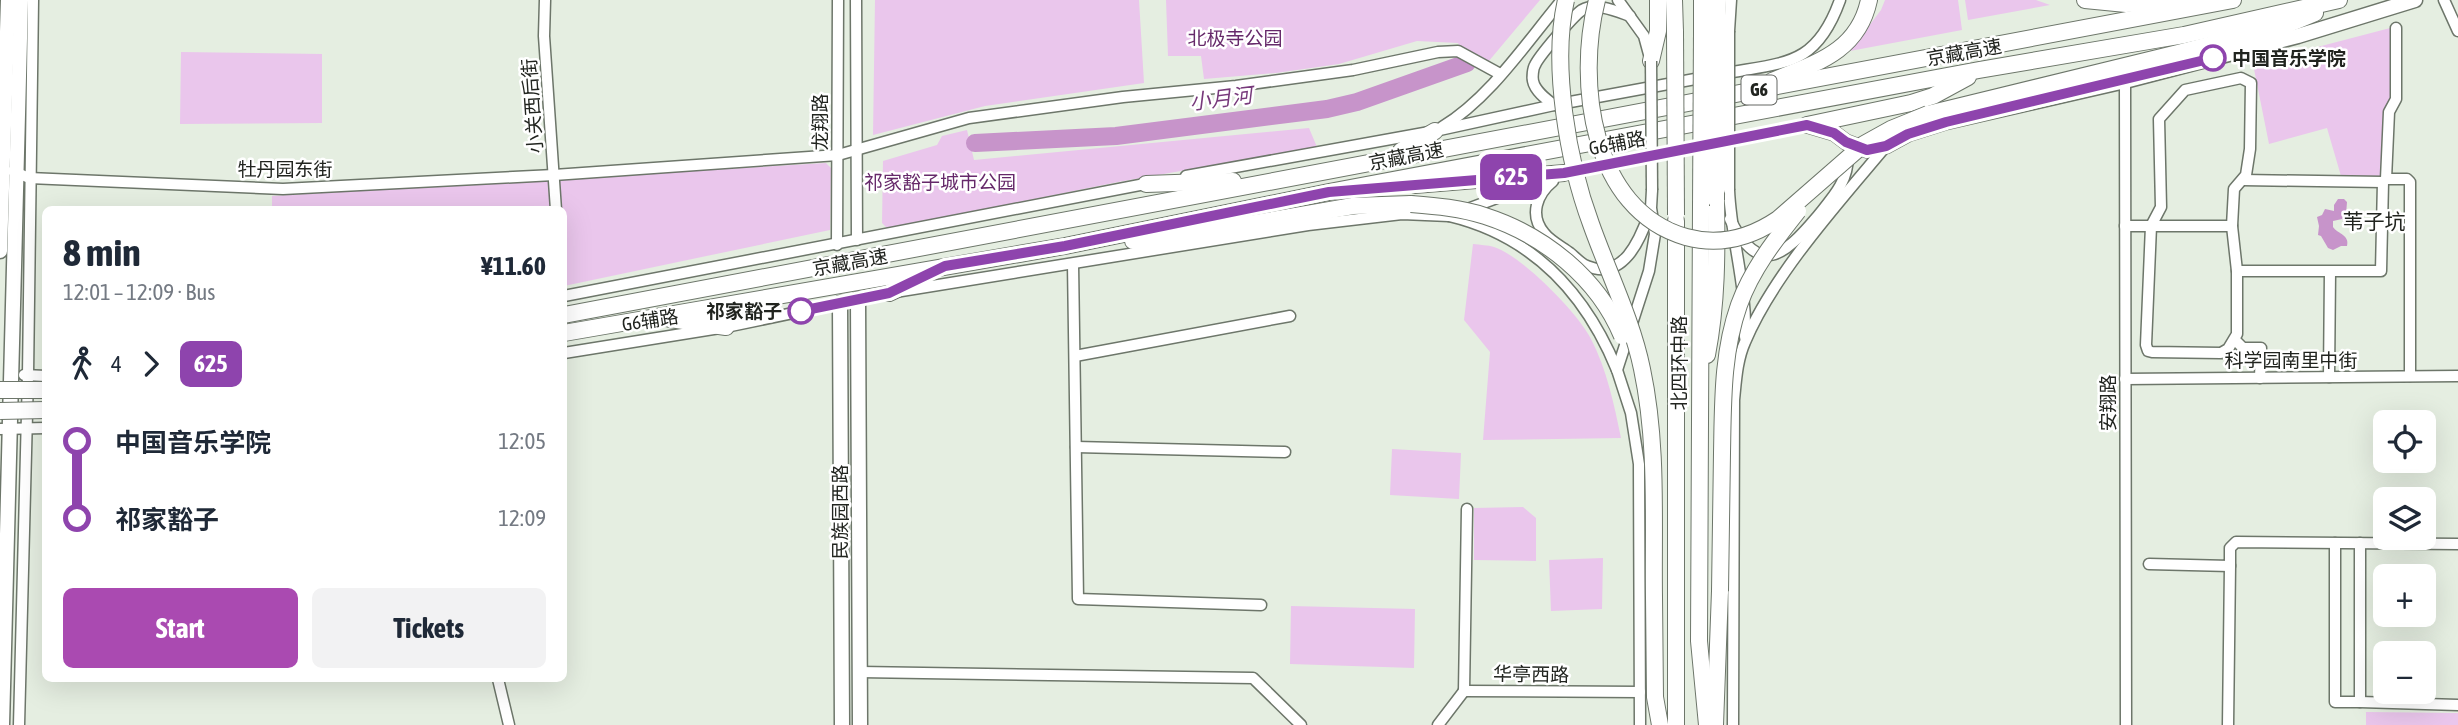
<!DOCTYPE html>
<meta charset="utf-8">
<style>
:root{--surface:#fff;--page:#f2f2f3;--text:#1f2937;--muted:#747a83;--accent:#aa4ab1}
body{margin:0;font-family:"Asap Condensed","Noto Sans SC",sans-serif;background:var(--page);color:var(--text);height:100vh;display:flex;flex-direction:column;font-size:26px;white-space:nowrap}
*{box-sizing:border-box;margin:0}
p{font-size:23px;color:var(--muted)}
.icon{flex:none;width:38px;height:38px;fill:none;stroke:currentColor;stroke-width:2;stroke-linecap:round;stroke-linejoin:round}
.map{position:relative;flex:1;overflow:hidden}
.sheet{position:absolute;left:42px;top:206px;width:525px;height:476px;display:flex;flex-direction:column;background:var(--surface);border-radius:10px;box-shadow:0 7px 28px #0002}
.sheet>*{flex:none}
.badge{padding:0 14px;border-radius:10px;font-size:24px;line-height:46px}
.controls{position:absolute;left:2373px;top:410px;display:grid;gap:14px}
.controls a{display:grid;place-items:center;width:63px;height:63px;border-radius:10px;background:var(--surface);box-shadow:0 7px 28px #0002;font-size:35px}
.map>.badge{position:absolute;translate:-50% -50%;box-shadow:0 0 0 4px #fff}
.legs{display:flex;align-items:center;gap:10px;height:77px;padding:0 21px;font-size:23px}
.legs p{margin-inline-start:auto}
.headline{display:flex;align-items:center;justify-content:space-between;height:119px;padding:0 21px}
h1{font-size:38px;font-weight:700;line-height:52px}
.primary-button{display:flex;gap:14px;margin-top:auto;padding:14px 21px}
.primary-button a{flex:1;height:80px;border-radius:10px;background:var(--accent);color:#fff;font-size:28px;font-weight:700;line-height:80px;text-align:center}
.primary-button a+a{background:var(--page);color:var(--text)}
ul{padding:0 21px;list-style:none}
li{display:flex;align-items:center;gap:24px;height:77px;font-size:26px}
li i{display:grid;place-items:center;width:10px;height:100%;margin:0 9px;background:currentColor}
li i::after{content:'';width:18px;height:18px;margin:-9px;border:5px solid;border-radius:50%;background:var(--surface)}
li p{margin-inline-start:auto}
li:first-child i{background:linear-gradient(#0000 50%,currentColor 0)}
li:last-child i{background:linear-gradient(currentColor 50%,#0000 0)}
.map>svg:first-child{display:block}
.green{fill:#eac6ec}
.water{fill:#c794ca}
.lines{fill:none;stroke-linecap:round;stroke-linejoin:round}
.river{stroke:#c794ca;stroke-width:18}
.minor-casing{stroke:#6d766a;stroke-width:13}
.major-casing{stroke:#6d766a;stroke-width:17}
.highway-casing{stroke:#6d766a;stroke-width:18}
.minor{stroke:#fff;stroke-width:10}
.major{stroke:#fff;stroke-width:14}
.highway{stroke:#fff;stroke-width:16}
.minor-bridge-casing{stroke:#6d766a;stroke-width:13;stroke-linecap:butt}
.highway-bridge-casing{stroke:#6d766a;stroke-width:18;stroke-linecap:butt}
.minor-bridge{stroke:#fff;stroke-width:10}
.highway-bridge{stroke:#fff;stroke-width:16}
.line-1-casing{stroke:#fff;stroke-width:16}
.line-1{stroke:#8e44ad;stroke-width:10}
.stop-1-dot{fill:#fff;stroke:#8e44ad;stroke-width:3.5}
.labels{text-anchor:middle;stroke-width:5;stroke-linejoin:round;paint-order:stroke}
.shield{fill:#fff;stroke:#646662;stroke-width:2}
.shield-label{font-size:18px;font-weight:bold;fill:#21241f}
.park-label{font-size:19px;fill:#66296a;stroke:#fff}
.street-label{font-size:19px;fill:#21241f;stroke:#fff}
.stop-label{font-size:19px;font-weight:bold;fill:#21241f;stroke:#fff;text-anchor:start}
.water-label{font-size:21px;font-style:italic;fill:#77397b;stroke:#fff}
.neighbourhood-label{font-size:21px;fill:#21241f;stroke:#fff}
</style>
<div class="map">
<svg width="2458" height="725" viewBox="0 0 2458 725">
<rect width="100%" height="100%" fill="#e5eee1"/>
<g class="green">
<path d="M875 0H1139L1144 83 985 106 873 135Z"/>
<path d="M1166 0H1540L1483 68 1467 57 1458 43 1417 41 1339 64 1276 73 1204 79 1201 56H1168Z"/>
<path d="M1885 0H1958L1962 30 1850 51 1881 10Z"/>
<path d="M1965 0H2036L2050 5 1968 20Z"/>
<path d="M2394 27 2393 100 2383 176H2341L2327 128 2269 144 2253 64Z"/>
<path d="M181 52 322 54V123L180 124Z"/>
<path d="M1309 128 1317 147 1118 182 888 229 882 223 883 161 937 145 942 136 967 130 974 160Z"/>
<path d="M826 163 831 168 830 230 564 286V210H272V196Z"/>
<path d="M1473 244C1480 245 1488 245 1494 247 1522 256 1578 313 1591 339 1607 370 1614 404 1621 438L1483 440 1490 352 1464 320Z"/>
<path d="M1392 449 1461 453 1459 499 1390 495Z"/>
<path d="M1523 507 1536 518V561L1474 560V508Z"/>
<path d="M1603 558 1602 609 1551 611 1549 560Z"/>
<path d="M1291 606 1415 609 1414 668 1290 664Z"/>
<path d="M2366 712 2458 713V725H2366Z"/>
</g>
<path class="water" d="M2338 199H2344L2347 202 2346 215 2348 219 2355 216 2357 223 2352 227 2347 226 2342 219 2333 221V227C2338 234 2350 235 2347 246H2341L2333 250 2328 248 2321 236 2318 235 2319 226 2317 217 2322 215 2325 209 2334 211V205Z"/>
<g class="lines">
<path class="river" d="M975 143 1116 136 1327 109 1357 102 1467 63"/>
<defs>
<g id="minor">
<path d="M545 0 544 36 556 210"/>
<path d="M856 0 857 240"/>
<path d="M1618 0 1644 36 1650 58"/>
<path d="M2444 0 2458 31"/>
<path d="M1729 31 1731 0"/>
<path d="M1722 74C1785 62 1816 67 1840 0"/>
<path d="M2241 78 2251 83 2250 149 2246 175 2234 189 2232 226 2237 271V334L2228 349 2221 353 2152 352 2148 351 2146 345 2151 226 2161 207 2159 119 2185 90Z"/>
<path d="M2125 81 2126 725"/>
<path d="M1554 105C1546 99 1535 91 1533 81 1532 77 1533 68 1535 65 1539 56 1573 16 1582 10 1596 2 1616 11 1630 16"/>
<path d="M1442 127C1490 98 1526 43 1562 0"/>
<path d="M1723 142 1807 125"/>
<path d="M13 171 29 178 283 189 554 175 838 155 969 118 1123 97 1236 86 1353 70 1438 52 1458 51 1500 74"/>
<path d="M1569 172 1707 145"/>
<path d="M1186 176 1435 131 1554 105 1706 77"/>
<path d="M2386 179H2407L2410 182V376"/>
<path d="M2243 180 2383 182"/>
<path d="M1553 181C1537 194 1529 215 1544 233 1550 241 1562 247 1570 253 1575 257 1581 264 1587 266 1623 281 1640 240 1649 214"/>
<path d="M1729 190C1731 239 1747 287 1745 337"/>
<path d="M1449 216C1533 236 1585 292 1617 370"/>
<path d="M1730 219C1759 278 1784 256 1817 217 1833 197 1848 182 1848 156"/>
<path d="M2125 226H2232"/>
<path d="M837 245 838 0"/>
<path d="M1073 264 1078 599 1261 605"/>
<path d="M2237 271H2381L2383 182 2386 179 2389 112 2396 99V28"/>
<path d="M564 296 1150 183"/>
<path d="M2235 340 2243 348H2261L2260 378"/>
<path d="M564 353 726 327 889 293 1308 225 1402 214 1449 216 1550 178"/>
<path d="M1075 356 1290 316"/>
<path d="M24 375 46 376"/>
<path d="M2329 377 2330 272"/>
<path d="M2125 379 2458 376"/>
<path d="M0 429 46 428"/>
<path d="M1076 447 1285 452"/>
<path d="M2335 543V702H2360V543"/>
<path d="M2149 564 2230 566V548L2236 542 2458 544"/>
<path d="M860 672 1253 678 1301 725"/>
<path d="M498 679 509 725"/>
<path d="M1464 691 1467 509"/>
<path d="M1464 691 1640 692"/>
<path d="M2360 702 2458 705"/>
<path d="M19 725 28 375 33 0"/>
<path d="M1438 725 1464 691"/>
<path d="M1640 725 1639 464 1631 413 1617 370 1649 271 1655 234 1651 208 1652 190"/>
<path d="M1733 725 1734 400C1736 380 1737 360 1745 342 1773 275 1839 202 1886 146"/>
<path d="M2228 725 2230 566"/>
</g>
<g id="major">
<path d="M1807 125 1834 133 1846 142 1867 150 1886 146 1908 134 1946 122 2125 81 2298 36 2415 0"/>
<path d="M0 251 8 0"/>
<path d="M858 299 860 725"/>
<path d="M840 303 842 725"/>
<path d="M2 725 21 0"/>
</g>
<g id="highway">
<path d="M1674 0 1675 32"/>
<path d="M1702 0V32"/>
<path d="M2085 0 2126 4 2188 0"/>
<path d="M1717 31 1718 0"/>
<path d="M1651 61 1658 31V0"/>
<path d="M1772 81C1816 63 1858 52 1869 0"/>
<path d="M1928 114 2178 53 2286 25 2315 13"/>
<path d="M1807 125 1911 103 1933 96 1968 77"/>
<path d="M1401 151 1435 131"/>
<path d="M1146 184 1233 181"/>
<path d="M1415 185 1564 173"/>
<path d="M1701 206 1699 641 1707 725"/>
<path d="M1676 221V725"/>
<path d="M1133 241 1164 239 1353 206 1411 204"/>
<path d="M889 293 925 276"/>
<path d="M564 315 2233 0"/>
<path d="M670 319 726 327"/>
<path d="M564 333 1065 246 1329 192 1979 70 2184 35 2339 0"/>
<path d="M1707 355C1717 303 1717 253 1716 200"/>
<path d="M1654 597 1655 697 1660 725"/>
<path d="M1715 725 1720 591"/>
</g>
</defs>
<use href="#minor" class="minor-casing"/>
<use href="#major" class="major-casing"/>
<use href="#highway" class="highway-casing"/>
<use href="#minor" class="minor"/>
<use href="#major" class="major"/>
<use href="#highway" class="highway"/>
<defs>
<g id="minor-bridge">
<path d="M1651 61 1652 190"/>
<path d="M1729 190V31"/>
</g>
<g id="highway-bridge">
<path d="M1566 0C1551 65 1568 162 1591 224 1608 272 1632 320 1642 369 1658 444 1653 521 1654 597"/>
<path d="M1597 0C1576 81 1591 210 1686 237 1719 246 1750 238 1778 219L1864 144 1891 129 1928 114"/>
<path d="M1675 32 1676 215"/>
<path d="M1716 200 1717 31"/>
<path d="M1411 204C1436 206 1461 208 1485 216 1544 235 1598 278 1622 336"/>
<path d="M1701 206 1702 32"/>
<path d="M0 390H46"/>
<path d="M0 411 46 410"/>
<path d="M1720 591C1721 545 1721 499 1722 453 1723 403 1722 353 1739 305 1752 269 1775 240 1798 211"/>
</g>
</defs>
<use href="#minor-bridge" class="minor-bridge-casing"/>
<use href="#highway-bridge" class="highway-bridge-casing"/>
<use href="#minor-bridge" class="minor-bridge"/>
<use href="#highway-bridge" class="highway-bridge"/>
</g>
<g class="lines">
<defs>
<path id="line-1" d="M801 311 889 293 945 266 1065 246 1329 192 1564 173 1807 125 1834 133 1846 142 1867 150 1886 146 1908 134 1946 122 2213 58"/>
</defs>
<use href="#line-1" class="line-1-casing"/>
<use href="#line-1" class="line-1"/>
</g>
<g class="stop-1-dot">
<circle cx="2213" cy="58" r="12"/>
<circle cx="801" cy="311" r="12"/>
</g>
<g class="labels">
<rect class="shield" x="1741.5" y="75.5" width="35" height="29" rx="5"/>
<g class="shield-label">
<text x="1759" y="96">G6</text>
</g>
<g class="park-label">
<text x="1235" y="45">北极寺公园</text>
<text x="940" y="189">祁家豁子城市公园</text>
</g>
<g class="street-label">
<text transform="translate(1964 52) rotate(-10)" y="7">京藏高速</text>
<text transform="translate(532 106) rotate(-94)" y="7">小关西后街</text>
<text transform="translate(820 122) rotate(-90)" y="7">龙翔路</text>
<text transform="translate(1617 143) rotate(-11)" y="7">G6辅路</text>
<text transform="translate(1406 156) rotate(-11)" y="7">京藏高速</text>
<text x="285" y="176">牡丹园东街</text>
<text transform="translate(850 262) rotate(-10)" y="7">京藏高速</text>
<text transform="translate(650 320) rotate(-9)" y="7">G6辅路</text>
<text x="2291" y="367">科学园南里中街</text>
<text transform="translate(1679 363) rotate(-90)" y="7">北四环中路</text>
<text transform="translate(2108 403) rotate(-90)" y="7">安翔路</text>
<text transform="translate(840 512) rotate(-90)" y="7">民族园西路</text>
<text transform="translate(1531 674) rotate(1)" y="7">华亭西路</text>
</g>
<g class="stop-label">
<text x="2232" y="65">中国音乐学院</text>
<text x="782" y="318" text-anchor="end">祁家豁子</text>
</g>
<g class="water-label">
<text transform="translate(1221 99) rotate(-7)" y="7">小月河</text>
</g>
<g class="neighbourhood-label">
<text x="2374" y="229">苇子坑</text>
</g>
</g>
</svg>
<div class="controls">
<a><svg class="icon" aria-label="locate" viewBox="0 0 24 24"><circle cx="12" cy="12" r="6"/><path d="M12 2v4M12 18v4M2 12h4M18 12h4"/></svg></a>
<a><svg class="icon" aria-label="layers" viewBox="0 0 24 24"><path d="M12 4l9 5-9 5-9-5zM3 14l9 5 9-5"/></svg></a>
<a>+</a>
<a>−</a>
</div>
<b class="badge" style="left:1511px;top:177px;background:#8e44ad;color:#fff">625</b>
<section class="sheet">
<div class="headline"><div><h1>8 min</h1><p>12:01 – 12:09 · Bus</p></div><b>¥11.60</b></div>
<div class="legs"><svg class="icon" aria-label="walk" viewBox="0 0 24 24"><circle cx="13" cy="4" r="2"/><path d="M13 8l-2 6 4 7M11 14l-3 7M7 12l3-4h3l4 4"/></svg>4<svg class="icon" aria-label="forward" viewBox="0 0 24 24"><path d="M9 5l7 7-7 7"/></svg><b class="badge" style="background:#8e44ad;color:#fff">625</b></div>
<ul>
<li><i style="color:#8e44ad"></i><b>中国音乐学院</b><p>12:05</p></li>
<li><i style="color:#8e44ad"></i><b>祁家豁子</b><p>12:09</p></li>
</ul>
<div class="primary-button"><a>Start</a><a>Tickets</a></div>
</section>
</div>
